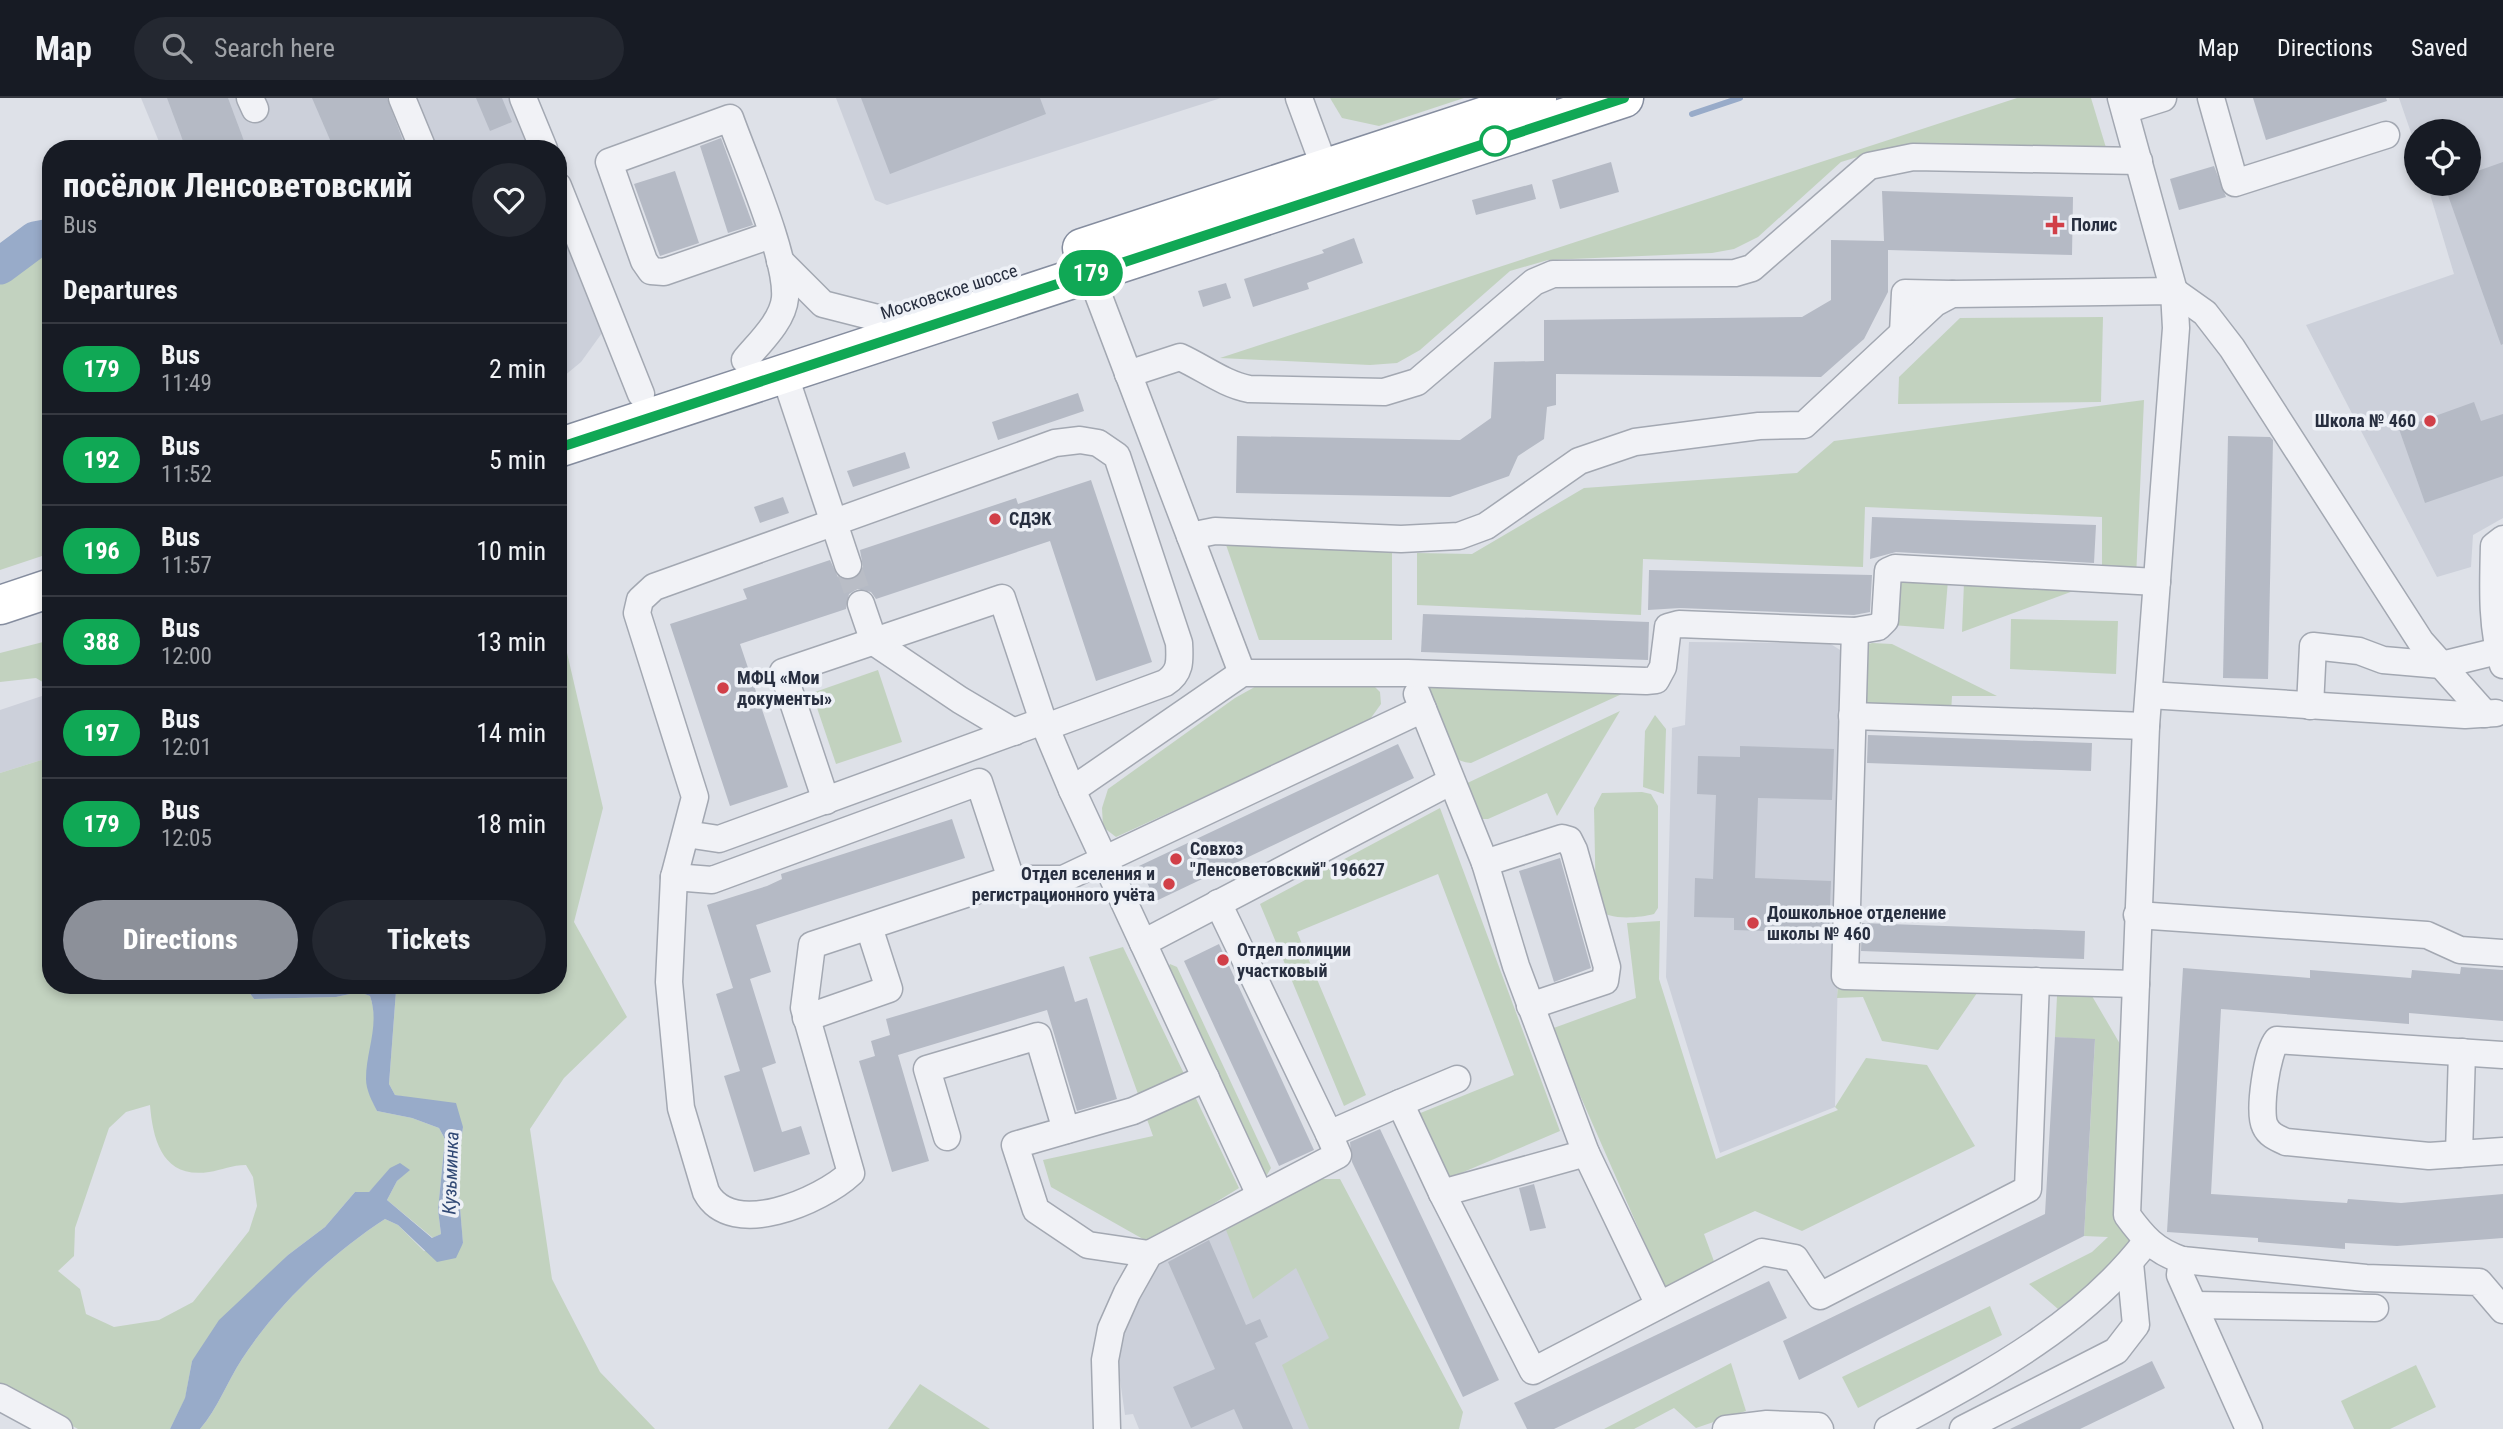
<!DOCTYPE html>
<meta charset="utf-8">
<style>
:root{--surface:#171b24;--page:#242831;--text:#f1f3f6;--muted:#9ea1a6;--line:#363941;--accent:#8c9099}
body{margin:0;font-family:"Roboto Condensed",sans-serif;background:var(--page);color:var(--text);height:100vh;display:flex;flex-direction:column;font-size:26px;white-space:nowrap}
*{box-sizing:border-box;margin:0}
p{font-size:23px;color:var(--muted)}
.icon{flex:none;width:38px;height:38px;fill:none;stroke:currentColor;stroke-width:2;stroke-linecap:round;stroke-linejoin:round}
.map{position:relative;flex:1;overflow:hidden}
.sheet{position:absolute;left:42px;top:42px;width:525px;height:854px;display:flex;flex-direction:column;background:var(--surface);border-radius:28px;box-shadow:0 4px 10px #0003}
.sheet>*{flex:none}
.badge{padding:0 14px;border-radius:23px;font-size:24px;line-height:46px}
.fabs{position:absolute;left:2404px;top:21px;display:grid;gap:14px}
.fabs a{display:grid;place-items:center;width:77px;height:77px;border-radius:50%;background:var(--surface);box-shadow:0 4px 10px #0003;font-size:35px}
.map>.badge{position:absolute;translate:-50% -50%;box-shadow:0 0 0 4px #fff}
h2{padding:0 21px;font-size:26px;line-height:63px}
.round{display:grid;place-items:center;flex:none;width:74px;height:74px;border-radius:37px;background:var(--page)}
.head{display:flex;align-items:center;justify-content:space-between;height:119px;padding:0 21px}
h1{font-size:33px;font-weight:800;line-height:52px}
.primary-button{display:flex;gap:14px;margin-top:auto;padding:14px 21px}
.primary-button a{flex:1;height:80px;border-radius:42px;background:var(--accent);color:#fff;font-size:28px;font-weight:800;line-height:80px;text-align:center}
.primary-button a+a{background:var(--page);color:var(--text)}
ul{padding:0;list-style:none}
li{display:flex;align-items:center;gap:21px;height:91px;padding:0 21px;border-top:2px solid var(--line)}
li div{flex:1}
li b{display:block;font-size:26px}
li em{font-style:normal}
li .badge{min-width:77px;font-weight:700;text-align:center}
header{display:flex;align-items:center;gap:42px;box-sizing:border-box;height:98px;padding:0 35px;background:var(--surface);border-bottom:2px solid var(--line)}
header strong{font-size:33px}
nav{display:flex;gap:38px;margin-inline-start:auto;font-size:24px}
.search{width:490px;height:63px;background:var(--page);display:flex;align-items:center;gap:18px;box-sizing:border-box;padding:0 24px;border-radius:38px;color:var(--muted);font-size:26px}
.map>svg:first-child{display:block}
.built{fill:#ccd0da}
.green{fill:#c2d2bf;fill-rule:evenodd}
.water{fill:#98abc9}
.lines{fill:none;stroke-linecap:round;stroke-linejoin:round}
.stream{stroke:#98abc9;stroke-width:6}
.river{stroke:#98abc9;stroke-width:37}
.building{fill:#b5bac5}
.minor-tunnel{stroke:#b9bdc6;stroke-width:26;stroke-dasharray:26 13;stroke-linecap:butt}
.minor-casing{stroke:#a3a8b2;stroke-width:29}
.highway-casing{stroke:#858d9f;stroke-width:41}
.minor{stroke:#f1f2f6;stroke-width:26}
.highway{stroke:#fff;stroke-width:38}
.line-casing{stroke:#fff;stroke-width:16}
.line{stroke:#10a855;stroke-width:10}
.stop-dot{fill:#fff;stroke:#10a855;stroke-width:3.5}
.poi-dot{fill:#d13f48;stroke:#edf0f6;stroke-width:2.5}
.labels{text-anchor:middle;stroke-width:7;stroke-linejoin:round;paint-order:stroke}
.poi-label{font-size:18px;font-weight:bold;fill:#272e3f;stroke:#edf0f6;text-anchor:start}
.street-label{font-size:18px;fill:#272e3f;stroke:#edf0f6}
.water-label{font-size:19px;font-style:italic;fill:#304874;stroke:#edf0f6}
</style>
<header>
<strong>Map</strong>
<div class="search"><svg class="icon" aria-label="search" viewBox="0 0 24 24"><circle cx="10" cy="10" r="6"/><path d="M15 15l6 6"/></svg>Search here</div>
<nav><a>Map</a><a>Directions</a><a>Saved</a></nav>
</header>
<div class="map">
<svg width="2503" height="1331" viewBox="0 0 2503 1331">
<rect width="100%" height="100%" fill="#dee1e8"/>
<g class="built">
<path d="M141 0H510L530 51H162Z"/>
<path d="M836 0H1221L887 107 875 102Z"/>
<path d="M2399 0H2503V420L2473 437 2471 469 2437 479 2306 227 2454 176 2427 86H2469V33H2417V52Z"/>
<path d="M558 122 602 235 581 264 558 283Z"/>
<path d="M1689 544 1829 545 1845 555 1835 1009 1720 1055 1666 879 1672 630 1685 627Z"/>
<path d="M51 595V659L0 675V612Z"/>
<path d="M1279 1097 1390 1331H1139L1133 1316 1125 1317 1116 1254 1130 1198 1175 1142Z"/>
</g>
<g class="green">
<path d="M1330 0H1464L1379 28 1342 20Z"/>
<path d="M2017 0H2091L2107 53 1887 50 1841 64 1758 139 1734 151 1712 155 1548 162 1510 173 1420 252 1397 265 1370 267 1220 260Z"/>
<path d="M51 150V455L0 472V185Z"/>
<path d="M2103 219 2101 304 1898 306 1899 279 1960 220Z"/>
<path d="M2144 302 2136 480 2102 479V419L1865 409 1863 469 1643 461 1641 517 1417 507V455L1472 456 1584 390 1797 375 1834 343Z"/>
<path d="M1224 441 1392 453V542H1259Z"/>
<path d="M1895 481 1948 482 1944 531 1892 527Z"/>
<path d="M1964 484 2076 492 1962 534Z"/>
<path d="M558 516 603 710 574 824 627 919 564 980 530 1031 552 1181 600 1274 655 1331H200C218 1310 227 1284 242 1261 277 1207 331 1156 385 1121L398 1127 424 1153 463 1146 457 1074 463 1029 417 1001 395 997 389 986 396 893 392 887H558Z"/>
<path d="M2011 521 2118 523 2116 576 2010 571Z"/>
<path d="M51 542V589L36 580 0 584V555Z"/>
<path d="M1872 545 1892 546 1997 598H1952L1951 615 1863 609 1861 549Z"/>
<path d="M878 572 902 644 836 666 812 595Z"/>
<path d="M1369 583 1380 594 1381 606 1368 624 1116 739 1103 729 1102 710 1108 691 1235 600 1260 586Z"/>
<path d="M1428 589 1624 595 1471 665C1441 664 1436 623 1428 599Z"/>
<path d="M1620 613 1557 718 1547 695 1488 721H1475L1461 688Z"/>
<path d="M1655 617 1666 631 1664 696 1643 689 1645 633Z"/>
<path d="M51 659V887H244L254 901 336 899 359 894 370 898C385 941 355 969 377 1013L412 1020 439 1030 445 1041 438 1112 441 1136 433 1140 387 1102 397 1083 409 1072 379 1084 369 1094H355L325 1129 288 1157 192 1263 185 1301 170 1331H78L0 1288V675ZM150 1007C153 1043 163 1081 209 1074 222 1072 232 1067 246 1067L253 1079 257 1108 249 1133 193 1204 159 1222 114 1229 86 1216 80 1191 58 1173 74 1158 75 1130 109 1030 126 1014Z"/>
<path d="M1642 694 1651 696 1658 708V810L1654 816C1638 820 1608 823 1596 810L1594 710 1602 695Z"/>
<path d="M1440 710 1560 1033 1447 1081 1418 1016 1514 977 1438 776 1297 834 1366 997 1344 1008 1260 806Z"/>
<path d="M1660 823 1659 881 1716 1061 1838 1012 1835 1009 1866 960 1927 967 1975 1048 1802 1133 1755 1113 1704 1136 1715 1166 1665 1191 1551 931 1636 900 1627 825Z"/>
<path d="M1123 849 1239 1090 1150 1145 1051 1089 1043 1062 1153 1038 1089 859Z"/>
<path d="M1170 866 1177 869 1271 1070 1267 1077 1261 1076 1166 874Z"/>
<path d="M1838 888 1977 895 1938 952 1882 943 1863 899 1837 900Z"/>
<path d="M2057 898H2092L2130 963 2137 1148 2058 1211 2029 1186 2092 1154 2108 1139 2084 1138 2095 942 2055 939Z"/>
<path d="M1321 1081H1340L1463 1314 1459 1331H1309L1282 1267 1329 1240 1296 1170 1253 1201 1226 1132Z"/>
<path d="M1990 1208 2002 1237 1858 1310 1842 1279Z"/>
<path d="M1731 1265 1746 1313 1696 1330 1674 1310 1634 1331H1604Z"/>
<path d="M2416 1267 2436 1309 2390 1331H2354L2341 1303Z"/>
<path d="M920 1286 990 1331H888Z"/>
</g>
<path class="water" d="M244 887H392L396 893 389 986 395 997 456 1005 463 1029 457 1074 463 1145 456 1160 437 1164 398 1127 385 1121C331 1156 277 1207 242 1261 227 1284 218 1310 200 1331H170L185 1300 192 1263 219 1222 288 1157 325 1129 355 1094H369L390 1070 400 1065 410 1072 397 1083 387 1102 432 1140 441 1136 438 1112 445 1041 439 1030 412 1020 377 1013C372 1003 366 992 366 981 366 952 380 927 370 898L359 894 336 899 254 901Z"/>
<g class="lines">
<path class="stream" d="M1692 16 1740 0"/>
<path class="river" d="M0 168 35 142 51 139"/>
</g>
<g class="building">
<path d="M167 0H228L247 51H186Z"/>
<path d="M312 0H387L406 51H334Z"/>
<path d="M476 0H502L512 24 490 33Z"/>
<path d="M861 0H1040L1046 16 890 76Z"/>
<path d="M2253 0H2386L2387 3 2266 42Z"/>
<path d="M721 40 753 127 728 135 700 48Z"/>
<path d="M1611 64 1619 94 1560 111 1552 82Z"/>
<path d="M2503 64V246L2501 247 2444 86H2469V76Z"/>
<path d="M2214 68 2226 99 2179 112 2170 81Z"/>
<path d="M675 73 699 145 660 158 634 86Z"/>
<path d="M1532 86 1536 101 1476 117 1472 102Z"/>
<path d="M1882 93 2073 99 2072 157 1888 152V194L1864 241 1821 279 1556 276V307L1547 309 1544 341 1518 358 1509 378 1450 399 1236 395 1237 338 1460 342 1491 320 1494 264 1544 263V222L1802 219 1831 202V142L1884 143Z"/>
<path d="M1354 140 1363 165 1307 185 1309 191 1253 209 1244 181 1324 155 1322 152Z"/>
<path d="M1226 185 1231 200 1203 209 1198 193Z"/>
<path d="M1078 295 1084 313 998 342 992 324Z"/>
<path d="M2474 304 2481 323 2503 316V378L2425 405 2399 331Z"/>
<path d="M2228 338 2270 339 2273 342 2268 581 2223 580Z"/>
<path d="M905 354 910 370 853 389 847 373Z"/>
<path d="M1091 382 1152 564 1096 583 1050 443 876 501 871 494 857 491 849 496 846 511 740 546 788 689 730 708 670 526 747 501 743 491 830 462 838 479 854 482 863 469 860 452 1016 400 1018 406Z"/>
<path d="M783 399 789 415 760 425 754 409Z"/>
<path d="M1872 419 2096 427 2094 465 1896 454 1870 461Z"/>
<path d="M1649 472 1872 477 1870 514 1854 517 1680 510 1648 512Z"/>
<path d="M1423 516 1649 524 1648 562 1421 554Z"/>
<path d="M1868 637 2092 645 2091 673 1867 665Z"/>
<path d="M1398 646 1414 680 1156 803 1139 768Z"/>
<path d="M1740 648 1834 651 1832 702 1758 700 1755 780 1831 783 1829 835 1734 832V820L1694 819 1695 780 1713 781 1716 697 1697 696 1698 658 1740 659Z"/>
<path d="M952 721 965 760 756 827 771 874 750 881 776 965 762 970 782 1034 801 1028 810 1056 754 1074 724 978 740 973 716 896 733 890 707 807 767 788 782 781 781 776Z"/>
<path d="M1560 760 1591 870 1554 884 1519 773Z"/>
<path d="M1862 825 2085 833 2084 861 1861 853Z"/>
<path d="M1219 846 1314 1052 1279 1068 1184 863Z"/>
<path d="M1064 868 1075 904 1087 900 1117 1001 1077 1013 1047 912 898 957 929 1063 892 1074 859 963 875 958 871 943 890 937 886 921Z"/>
<path d="M2461 869 2503 872V923L2409 915V926L2221 911 2211 1096 2347 1105 2348 1101 2401 1105 2503 1096V1140L2397 1148 2345 1145V1151L2258 1144V1140L2167 1134 2183 870 2310 880V872L2411 880 2412 872 2460 876Z"/>
<path d="M2055 939 2095 941 2084 1138 1799 1282 1783 1243 2045 1116Z"/>
<path d="M1380 1031 1499 1282 1463 1299 1352 1064 1350 1044Z"/>
<path d="M1534 1086 1546 1130 1530 1133 1519 1090Z"/>
<path d="M1209 1142 1246 1227 1260 1221 1268 1239 1255 1245 1293 1331H1243L1234 1311 1191 1330 1173 1289 1215 1271 1168 1164Z"/>
<path d="M1769 1183 1787 1220 1554 1331H1527L1514 1305Z"/>
<path d="M2152 1263 2165 1290 2080 1331H2010Z"/>
</g>
<g class="lines">
<path class="minor-tunnel" d="M848 467 861 506"/>
<defs>
<g id="minor">
<path d="M250 0 255 11"/>
<path d="M402 0 423 51"/>
<path d="M523 0 544 51"/>
<path d="M1299 0 1330 84"/>
<path d="M2121 0 2174 193 2176 230 2146 628 2127 1117C2143 1139 2155 1153 2182 1162L2366 1180 2479 1184 2503 1212"/>
<path d="M2211 0 2235 85 2386 37"/>
<path d="M2125 12 2163 0"/>
<path d="M558 88 641 296"/>
<path d="M1085 162 1242 575"/>
<path d="M780 163 823 206 874 219"/>
<path d="M1903 235 1905 195 1952 196"/>
<path d="M745 262C759 245 783 223 785 200 788 160 745 62 730 20L609 64 644 163 651 173 664 174 771 137"/>
<path d="M784 275 848 467"/>
<path d="M1128 276 1180 259C1204 270 1224 286 1249 291L1384 294 1417 284 1534 184 1553 176 1735 175 1752 170 1869 68 1913 59 2139 63"/>
<path d="M1190 438 1215 433 1401 441 1459 438 1486 428 1579 363 1635 344 1759 328 1804 327 1935 205 1952 196 2174 193 2205 215 2232 250 2421 544 2485 616"/>
<path d="M2503 441 2494 448C2493 487 2491 530 2503 567"/>
<path d="M861 506 874 544 960 602 1014 634"/>
<path d="M1855 533 1845 878 2136 886"/>
<path d="M1417 596 1485 765 1516 868 1586 1055 1659 1207"/>
<path d="M2149 597 2465 617 2496 615"/>
<path d="M2310 608 2313 548 2359 553 2383 562 2441 567 2498 553"/>
<path d="M1852 618 2146 628"/>
<path d="M1072 692 1242 575H1408L1646 583 1656 582 1663 569 1668 529 1679 526 1855 533 1878 529 1885 522 1888 473 1895 470 2157 484"/>
<path d="M826 703 783 574 1002 500 1043 623 1072 692 1260 1097"/>
<path d="M686 736 719 741 1043 623"/>
<path d="M1485 765 1562 740 1569 742 1574 752 1607 869 1605 883 1530 908"/>
<path d="M674 779 712 782 979 684 1011 781H1063L1423 611"/>
<path d="M1011 781 812 847 804 910 851 1075C821 1103 732 1142 706 1094L681 1010 669 884 674 779 695 699 637 515 640 502 654 489 1055 345 1080 342 1098 345 1117 358 1179 545C1180 563 1181 575 1165 585L1046 629"/>
<path d="M1218 805 1329 1036"/>
<path d="M2137 817 2427 837 2460 852 2503 855"/>
<path d="M1143 845 1450 684"/>
<path d="M806 920 889 891 869 829"/>
<path d="M2503 957 2277 942C2267 954 2258 1014 2265 1028 2269 1037 2277 1040 2286 1044L2429 1058 2503 1053"/>
<path d="M1400 1005 1457 981"/>
<path d="M947 1039 927 971 1038 938 1066 1032"/>
<path d="M2459 1056 2462 954"/>
<path d="M1442 1095 1586 1055"/>
<path d="M1149 1156 1088 1147 1036 1112 1015 1047 1133 1013 1206 980"/>
<path d="M2182 1162 2180 1177 2249 1331"/>
<path d="M2194 1207 2375 1210"/>
<path d="M0 1299 59 1331"/>
<path d="M1107 1331 1105 1262 1111 1231 1127 1195 1149 1156 1338 1057 1329 1036 1400 1005 1442 1095 1533 1273 1762 1154 1795 1160 1820 1198 2028 1091 2036 883"/>
<path d="M1726 1331 1767 1326 1818 1328 1820 1331"/>
<path d="M1888 1331C1982 1280 2080 1230 2146 1144"/>
<path d="M1963 1331 2116 1253 2136 1227 2130 1165"/>
</g>
<g id="highway">
<path d="M1082 150 1537 1"/>
<path d="M558 350 1624 0"/>
<path d="M0 507 51 490"/>
</g>
</defs>
<use href="#minor" class="minor-casing"/>
<use href="#highway" class="highway-casing"/>
<use href="#minor" class="minor"/>
<use href="#highway" class="highway"/>
</g>
<g class="lines">
<defs>
<path id="line" d="M558 350 1624 0"/>
</defs>
<use href="#line" class="line-casing"/>
<use href="#line" class="line"/>
</g>
<circle class="stop-dot" cx="1495" cy="43" r="14"/>
<g class="poi-dot">
<path d="M2051.5 116.5h7v7h7v7h-7v7h-7v-7h-7v-7h7z"/>
<circle cx="2430" cy="323" r="7"/>
<circle cx="995" cy="421" r="7"/>
<circle cx="723" cy="590" r="7"/>
<circle cx="1176" cy="761" r="7"/>
<circle cx="1169" cy="786" r="7"/>
<circle cx="1753" cy="825" r="7"/>
<circle cx="1223" cy="862" r="7"/>
</g>
<g class="labels">
<g class="poi-label">
<text x="2071" y="133">Полис</text>
<text x="2416" y="329" text-anchor="end">Школа № 460</text>
<text x="1009" y="427">СДЭК</text>
<text x="737" y="586">МФЦ «Мои<tspan x="737" dy="21">документы»</tspan></text>
<text x="1190" y="757">Совхоз<tspan x="1190" dy="21">"Ленсоветовский" 196627</tspan></text>
<text x="1155" y="782" text-anchor="end">Отдел вселения и<tspan x="1155" dy="21">регистрационного учёта</tspan></text>
<text x="1767" y="821">Дошкольное отделение<tspan x="1767" dy="21">школы № 460</tspan></text>
<text x="1237" y="858">Отдел полиции<tspan x="1237" dy="21">участковый</tspan></text>
</g>
<g class="street-label">
<text transform="translate(949 194) rotate(-18)" y="6">Московское шоссе</text>
</g>
<g class="water-label">
<text transform="translate(450 1075) rotate(-88)" y="7">Кузьминка</text>
</g>
</g>
</svg>
<div class="fabs">
<a><svg class="icon" aria-label="locate" viewBox="0 0 24 24"><circle cx="12" cy="12" r="6"/><path d="M12 2v4M12 18v4M2 12h4M18 12h4"/></svg></a>
</div>
<b class="badge" style="left:1091px;top:175px;background:#10a855;color:#fff">179</b>
<section class="sheet">
<div class="head"><div><h1>посёлок Ленсоветовский</h1><p>Bus</p></div><a class="round"><svg class="icon" aria-label="heart" viewBox="0 0 24 24"><path d="M12 20l-8-8c-3-5 5-10 8-4 3-6 11-1 8 4z"/></svg></a></div>
<h2>Departures</h2>
<ul>
<li><span class="badge" style="background:#10a855;color:#fff">179</span><div><b>Bus</b><p>11:49</p></div><em>2 min</em></li>
<li><span class="badge" style="background:#10a855;color:#fff">192</span><div><b>Bus</b><p>11:52</p></div><em>5 min</em></li>
<li><span class="badge" style="background:#10a855;color:#fff">196</span><div><b>Bus</b><p>11:57</p></div><em>10 min</em></li>
<li><span class="badge" style="background:#10a855;color:#fff">388</span><div><b>Bus</b><p>12:00</p></div><em>13 min</em></li>
<li><span class="badge" style="background:#10a855;color:#fff">197</span><div><b>Bus</b><p>12:01</p></div><em>14 min</em></li>
<li><span class="badge" style="background:#10a855;color:#fff">179</span><div><b>Bus</b><p>12:05</p></div><em>18 min</em></li>
</ul>
<div class="primary-button"><a>Directions</a><a>Tickets</a></div>
</section>
</div>
